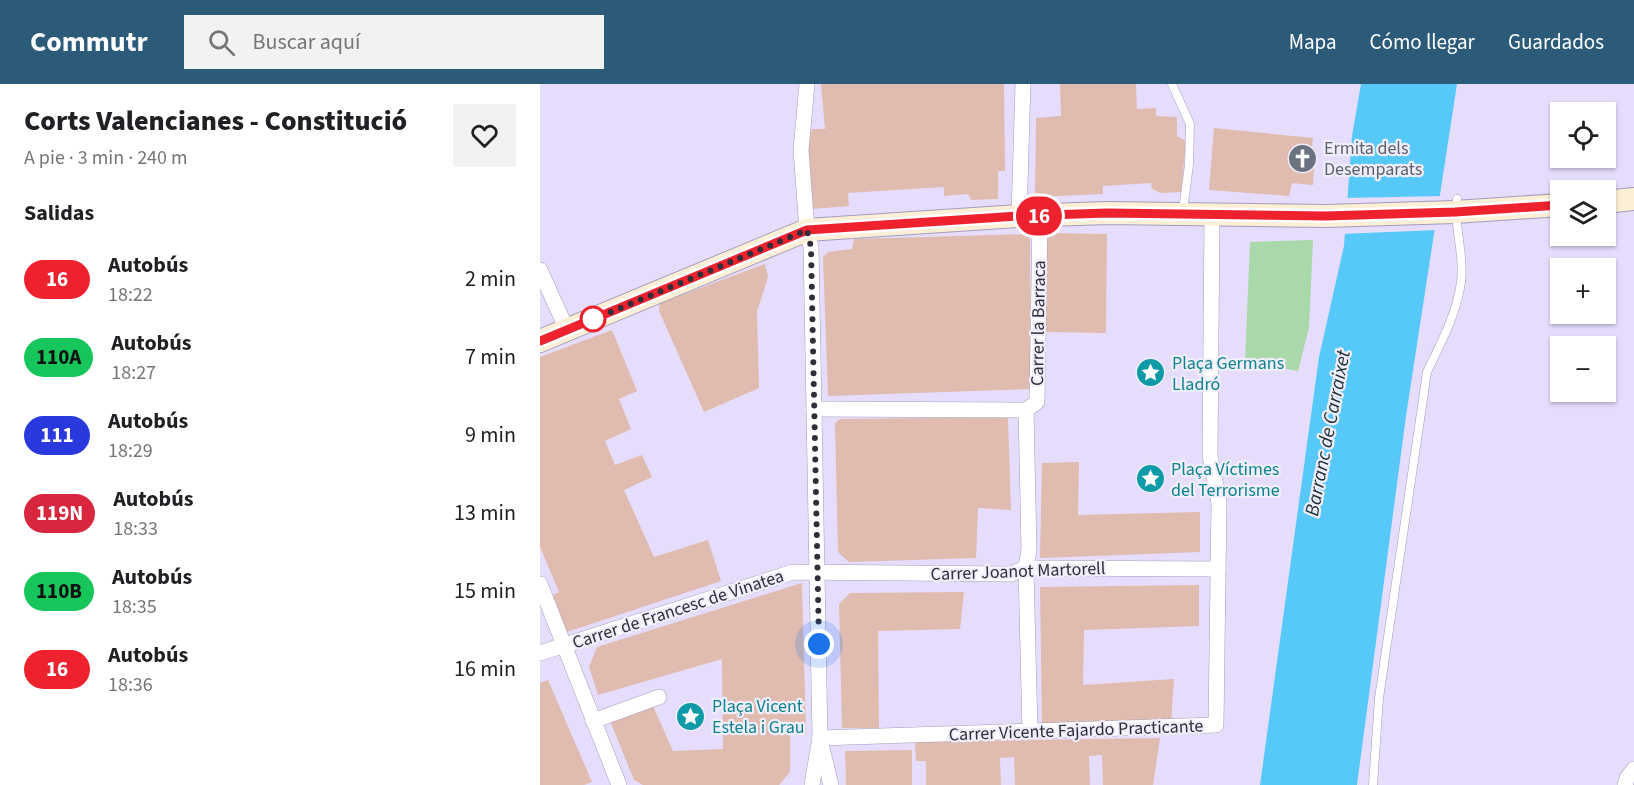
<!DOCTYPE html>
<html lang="es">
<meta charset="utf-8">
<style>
:root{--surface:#fff;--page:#f2f2f2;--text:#202124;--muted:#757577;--accent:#2c5b7a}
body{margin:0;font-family:"Source Sans 3",sans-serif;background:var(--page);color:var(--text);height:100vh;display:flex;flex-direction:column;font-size:22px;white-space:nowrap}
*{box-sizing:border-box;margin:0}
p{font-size:20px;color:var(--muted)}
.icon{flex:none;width:33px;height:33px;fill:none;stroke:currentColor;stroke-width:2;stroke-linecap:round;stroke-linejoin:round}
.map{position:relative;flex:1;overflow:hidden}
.sheet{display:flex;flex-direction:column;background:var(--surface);width:540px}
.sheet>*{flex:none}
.badge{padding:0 12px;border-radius:20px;font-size:21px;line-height:39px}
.buttons{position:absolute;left:1010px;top:18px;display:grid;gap:12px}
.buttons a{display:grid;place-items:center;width:66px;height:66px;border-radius:0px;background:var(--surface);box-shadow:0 2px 4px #0004;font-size:30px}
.you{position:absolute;width:30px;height:30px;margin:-15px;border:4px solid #fff;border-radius:50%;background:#1a73e8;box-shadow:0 0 0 9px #1a73e833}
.map>.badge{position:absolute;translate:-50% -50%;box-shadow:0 0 0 3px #fff}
h2{padding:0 24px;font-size:22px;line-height:54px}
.round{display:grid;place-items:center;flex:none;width:63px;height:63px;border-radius:0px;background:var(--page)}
.head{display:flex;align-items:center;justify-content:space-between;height:102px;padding:0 24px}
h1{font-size:28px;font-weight:800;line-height:45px}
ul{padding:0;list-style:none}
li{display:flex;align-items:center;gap:18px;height:78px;padding:0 24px}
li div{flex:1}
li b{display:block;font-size:22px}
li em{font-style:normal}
li .badge{min-width:66px;font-weight:700;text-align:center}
header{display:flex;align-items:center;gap:36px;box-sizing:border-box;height:84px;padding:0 30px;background:var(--accent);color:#fff}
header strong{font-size:28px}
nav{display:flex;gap:33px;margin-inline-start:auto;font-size:21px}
.search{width:420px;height:54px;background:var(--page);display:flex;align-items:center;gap:15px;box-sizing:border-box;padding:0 21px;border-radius:0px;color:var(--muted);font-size:22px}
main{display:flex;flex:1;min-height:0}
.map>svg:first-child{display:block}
.green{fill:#a9d8aa}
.water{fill:#56c9f9}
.pier{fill:#e6ddfd}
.building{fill:#dfbbb0}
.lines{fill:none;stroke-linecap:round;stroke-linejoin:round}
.lane-casing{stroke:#a49cba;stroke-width:9}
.street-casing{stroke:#a49cba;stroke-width:16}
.secondary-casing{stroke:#a49cba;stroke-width:24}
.lane{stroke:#fff;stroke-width:8}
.street{stroke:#fff;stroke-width:15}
.secondary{stroke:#fdefd6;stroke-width:22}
.line-casing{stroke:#fff;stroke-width:14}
.line{stroke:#ed222e;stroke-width:9}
.walk{stroke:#312e3a;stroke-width:6;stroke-dasharray:0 10.8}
.stop-dot{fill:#fff;stroke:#ed222e;stroke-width:3}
.labels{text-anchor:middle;stroke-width:4.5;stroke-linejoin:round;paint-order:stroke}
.worship-label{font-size:18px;fill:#5b616d;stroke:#f1eefb;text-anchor:start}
.street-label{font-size:18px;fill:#312e3a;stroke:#f1eefb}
.culture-label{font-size:18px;fill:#0d838f;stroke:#f1eefb;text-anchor:start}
.water-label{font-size:20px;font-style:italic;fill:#1b2f38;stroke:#f1eefb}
</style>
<header>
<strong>Commutr</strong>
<div class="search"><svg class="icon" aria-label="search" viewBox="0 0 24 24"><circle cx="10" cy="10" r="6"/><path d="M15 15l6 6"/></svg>Buscar aquí</div>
<nav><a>Mapa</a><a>Cómo llegar</a><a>Guardados</a></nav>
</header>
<main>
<section class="sheet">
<div class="head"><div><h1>Corts Valencianes - Constitució</h1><p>A pie · 3 min · 240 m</p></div><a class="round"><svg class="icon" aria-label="heart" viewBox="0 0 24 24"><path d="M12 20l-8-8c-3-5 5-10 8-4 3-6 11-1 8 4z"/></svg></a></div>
<h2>Salidas</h2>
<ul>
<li><span class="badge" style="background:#ed222e;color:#fff">16</span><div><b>Autobús</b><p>18:22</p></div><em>2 min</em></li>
<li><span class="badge" style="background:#17c65a;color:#111">110A</span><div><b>Autobús</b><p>18:27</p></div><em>7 min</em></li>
<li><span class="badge" style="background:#2a39de;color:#fff">111</span><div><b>Autobús</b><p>18:29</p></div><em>9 min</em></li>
<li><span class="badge" style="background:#d7263d;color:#fff">119N</span><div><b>Autobús</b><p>18:33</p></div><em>13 min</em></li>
<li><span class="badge" style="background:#17c65a;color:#111">110B</span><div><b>Autobús</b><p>18:35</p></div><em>15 min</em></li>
<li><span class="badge" style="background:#ed222e;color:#fff">16</span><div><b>Autobús</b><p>18:36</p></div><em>16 min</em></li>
</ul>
</section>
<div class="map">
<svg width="1094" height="701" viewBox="0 0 1094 701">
<rect width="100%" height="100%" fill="#e6ddfd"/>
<path class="green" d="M773 156 769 243 758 287 705 278 710 158Z"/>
<path class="water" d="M821 0H917L866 332 817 701H720L779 273 804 162 812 52Z"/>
<path class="pier" d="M903 112 898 146 801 150 804 114Z"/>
<g class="building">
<path d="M281 0H464L465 87H458V115L431 116 428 110 404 112V103L308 109 309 122 272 125 266 68 272 45H285Z"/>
<path d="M520 0H596L597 25 616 24V32L637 33V52L646 57 641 108 621 109 612 105 611 99 563 102V110L495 113 496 34 521 32Z"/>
<path d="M674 44 773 54 772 64H775L773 101 752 99 749 112 669 106Z"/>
<path d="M507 149 567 150 566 249 503 248Z"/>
<path d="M490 150 491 305 288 312 283 173 288 168 312 165 314 155Z"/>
<path d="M225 180 228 193 217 228 219 304 164 328 119 227 120 219Z"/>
<path d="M72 246 97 307 79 315 91 345 65 357 75 381 102 371 112 393 84 406 114 473 168 456 181 497 27 548 13 511 19 508 0 463V273Z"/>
<path d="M468 333 471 426 438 424 436 474 309 478 298 468 295 339 300 335Z"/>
<path d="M539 378 538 431 660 428V468L500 474 502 379Z"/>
<path d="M262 499 266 650H250V688L239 701H103L94 696 70 637 113 622 133 667 183 665 182 575 58 611 49 583 57 563Z"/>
<path d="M659 501V542L544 546 543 601 634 595 631 639 502 642 500 503Z"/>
<path d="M424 508 420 545 338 547 339 644H302L299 520 310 509Z"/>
<path d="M8 596 52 698 44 701H0V599Z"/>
<path d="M620 654 613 701H563L562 671 549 672 550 701H475L474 673 460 674 461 701H386V677H376L375 658Z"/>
<path d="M372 666V701H306L305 667Z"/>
</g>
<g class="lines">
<defs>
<g id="lane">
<path d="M632 0 650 40 649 81 643 126"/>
<path d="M833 701 839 614 887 288C901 259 917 229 921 198 925 170 913 142 917 115"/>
</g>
<g id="street">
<path d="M267 0 261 66 267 146 271 163 280 654 272 700"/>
<path d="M479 132 483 0"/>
<path d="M0 186 27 246"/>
<path d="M274 325 486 326"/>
<path d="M486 326 489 465 486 484 490 648"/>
<path d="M486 326 497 318 500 132"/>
<path d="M0 500 79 701"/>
<path d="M0 569 253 488 471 490 486 484 678 485"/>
<path d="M53 637 119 613"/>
<path d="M280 654 676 641 679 419 670 371 672 130"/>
<path d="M281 660 291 701"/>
<path d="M1085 701 1087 694 1094 685"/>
</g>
<g id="secondary">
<path d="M1065 118 1094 115"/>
<path d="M0 257 267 146 479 132 567 129 786 132 915 128 1020 121"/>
</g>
</defs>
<use href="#lane" class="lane-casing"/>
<use href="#street" class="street-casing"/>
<use href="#secondary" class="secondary-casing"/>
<use href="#lane" class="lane"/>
<use href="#street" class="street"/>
<use href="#secondary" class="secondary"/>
</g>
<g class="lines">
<defs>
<path id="line" d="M0 257 267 146 479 132 567 129 786 132 915 128 1020 121"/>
</defs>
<use href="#line" class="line-casing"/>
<use href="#line" class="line"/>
<path class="walk" d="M53 235 47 238 267 146 271 163 279 560"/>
</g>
<defs>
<symbol id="church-disc" viewBox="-11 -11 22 22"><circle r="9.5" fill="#6b7280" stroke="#f1eefb"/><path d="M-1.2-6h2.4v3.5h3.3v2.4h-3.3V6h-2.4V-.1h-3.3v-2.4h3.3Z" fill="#fff"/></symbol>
<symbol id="sight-disc" viewBox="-11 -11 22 22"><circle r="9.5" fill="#0f9aa8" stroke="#f1eefb"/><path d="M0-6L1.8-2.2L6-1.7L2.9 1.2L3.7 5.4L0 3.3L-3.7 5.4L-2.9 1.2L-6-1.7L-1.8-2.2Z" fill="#fff"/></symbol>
</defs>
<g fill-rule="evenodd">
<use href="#church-disc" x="746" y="58" width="33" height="33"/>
<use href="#sight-disc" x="594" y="272" width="33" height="33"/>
<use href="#sight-disc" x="594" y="378" width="33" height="33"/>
<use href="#sight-disc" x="134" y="616" width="33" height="33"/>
</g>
<circle class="stop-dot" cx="53" cy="235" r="12"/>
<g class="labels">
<g class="worship-label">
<text x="784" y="70">Ermita dels<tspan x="784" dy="21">Desemparats</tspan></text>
</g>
<g class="street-label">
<text transform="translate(498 239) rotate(-89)" y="6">Carrer la Barraca</text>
<text transform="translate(478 487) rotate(-2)" y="6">Carrer Joanot Martorell</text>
<text transform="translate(138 525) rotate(-18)" y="6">Carrer de Francesc de Vinatea</text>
<text transform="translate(536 646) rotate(-2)" y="6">Carrer Vicente Fajardo Practicante</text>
</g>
<g class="culture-label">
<text x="632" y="285">Plaça Germans<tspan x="632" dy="21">Lladró</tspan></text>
<text x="631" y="391">Plaça Víctimes<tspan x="631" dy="21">del Terrorisme</tspan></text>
<text x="172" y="628">Plaça Vicent<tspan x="172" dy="21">Estela i Grau</tspan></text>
</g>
<g class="water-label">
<text transform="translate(787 349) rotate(-79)" y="7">Barranc de Carraixet</text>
</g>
</g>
</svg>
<div class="buttons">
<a><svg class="icon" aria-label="locate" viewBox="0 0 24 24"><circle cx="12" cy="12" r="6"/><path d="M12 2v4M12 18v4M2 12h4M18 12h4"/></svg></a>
<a><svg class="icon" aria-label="layers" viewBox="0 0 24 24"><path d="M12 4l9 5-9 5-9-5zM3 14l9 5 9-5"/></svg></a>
<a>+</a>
<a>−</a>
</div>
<div class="you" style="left:279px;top:560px"></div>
<b class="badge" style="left:499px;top:132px;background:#ed222e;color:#fff">16</b>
</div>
</main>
